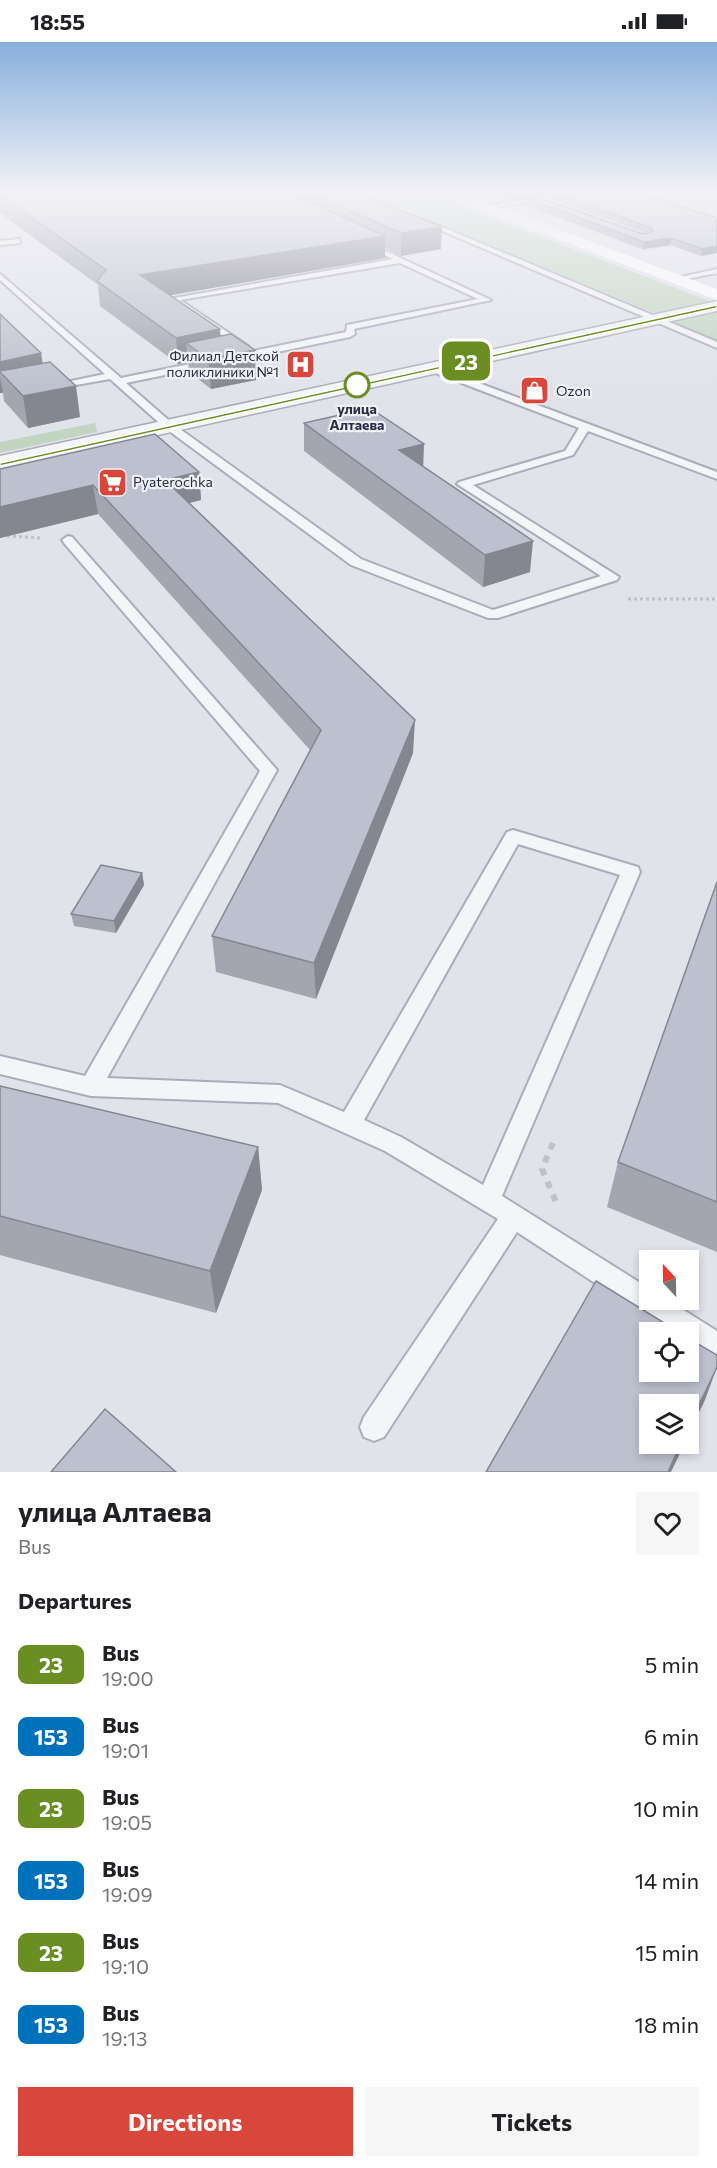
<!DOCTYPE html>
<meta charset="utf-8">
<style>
:root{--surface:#fff;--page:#f6f6f6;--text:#202124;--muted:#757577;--accent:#d9463c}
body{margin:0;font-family:Commissioner,sans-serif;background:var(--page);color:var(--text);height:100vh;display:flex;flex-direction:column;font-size:22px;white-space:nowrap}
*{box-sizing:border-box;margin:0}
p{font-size:20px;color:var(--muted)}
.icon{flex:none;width:33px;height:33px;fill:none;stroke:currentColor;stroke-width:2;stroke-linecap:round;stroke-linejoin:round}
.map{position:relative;height:1430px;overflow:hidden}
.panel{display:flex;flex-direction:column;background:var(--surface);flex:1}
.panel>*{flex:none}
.badge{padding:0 12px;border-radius:9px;font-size:21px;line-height:39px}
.needle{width:39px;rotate:338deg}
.buttons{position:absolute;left:639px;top:1208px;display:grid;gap:12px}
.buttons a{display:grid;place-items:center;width:60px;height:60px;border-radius:0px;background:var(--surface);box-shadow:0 3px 9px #0003;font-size:30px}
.map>.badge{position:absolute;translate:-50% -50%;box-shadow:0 0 0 3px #fff}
h2{padding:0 18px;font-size:22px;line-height:54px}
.round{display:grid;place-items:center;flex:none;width:63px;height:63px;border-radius:0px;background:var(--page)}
.overview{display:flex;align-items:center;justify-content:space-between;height:102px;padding:0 18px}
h1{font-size:28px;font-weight:700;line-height:45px}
.primary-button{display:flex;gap:12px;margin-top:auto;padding:12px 18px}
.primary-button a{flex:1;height:69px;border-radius:0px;background:var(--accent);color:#fff;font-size:24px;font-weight:700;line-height:69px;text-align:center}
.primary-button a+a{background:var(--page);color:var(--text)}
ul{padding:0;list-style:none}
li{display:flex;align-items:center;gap:18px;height:72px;padding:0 18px}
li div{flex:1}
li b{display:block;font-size:22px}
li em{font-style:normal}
li .badge{min-width:66px;font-weight:700;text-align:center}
.status{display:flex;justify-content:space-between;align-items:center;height:42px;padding:0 30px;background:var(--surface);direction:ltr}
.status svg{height:16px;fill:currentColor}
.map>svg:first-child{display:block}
.built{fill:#d3d5e0}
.green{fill:#c2d5c1}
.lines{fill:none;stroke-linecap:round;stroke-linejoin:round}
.service-casing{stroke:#aaacb9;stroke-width:4}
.minor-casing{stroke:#aaacb9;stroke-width:3}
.path-far1{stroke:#bfc1c9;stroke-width:3;stroke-dasharray:3 3;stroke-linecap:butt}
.path{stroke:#bfc1c9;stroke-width:6;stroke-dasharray:7 7;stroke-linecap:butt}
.service{fill:#f4f5f8;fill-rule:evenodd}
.minor{fill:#f4f5f8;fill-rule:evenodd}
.secondary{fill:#fff;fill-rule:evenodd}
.wall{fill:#a3a5b1}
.shaded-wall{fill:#848690}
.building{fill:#bdc0ce;stroke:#848690;stroke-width:1.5}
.line{fill:#6b8e23;stroke:#fff;stroke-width:1.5}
.stop-dot{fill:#fff;stroke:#6b8e23;stroke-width:3}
.labels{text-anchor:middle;stroke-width:4.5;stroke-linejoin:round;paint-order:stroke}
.far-poi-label{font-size:14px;fill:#282c44;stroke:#f1f2f8;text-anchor:start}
.far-stop-label{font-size:14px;font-weight:bold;fill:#282c44;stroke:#f1f2f8}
</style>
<div class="status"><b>18:55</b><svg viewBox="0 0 49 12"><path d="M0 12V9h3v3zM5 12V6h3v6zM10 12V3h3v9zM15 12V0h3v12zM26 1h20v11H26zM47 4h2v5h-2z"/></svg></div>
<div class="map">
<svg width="717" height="1430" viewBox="0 0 717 1430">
<rect width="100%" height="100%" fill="#e1e3eb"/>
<path class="built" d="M482 149H708L707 150 717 153V196L643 209Z"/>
<g class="green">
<path d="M360 149H421L712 260 657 272Z"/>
<path d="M709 268 717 269V299L677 282 676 274Z"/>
<path d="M95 381 97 390 0 411V400Z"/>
</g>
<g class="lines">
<defs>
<g id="service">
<path d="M579 149H593L488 166 485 164Z"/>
<path d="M617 149H641L638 151Z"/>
<path d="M423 177 717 300V306L421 180Z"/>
<path d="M20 197V201L0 203V199Z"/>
<path d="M364 199 491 258 354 287 355 292 350 295 126 341 173 382 361 517 493 568 601 534 457 442 459 440 565 409 579 386 430 329V325H436L717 430V437L588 389 573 413 473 443 619 535 617 538 498 576H488L351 523 165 386 110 337 47 348V344L105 332 0 238V232L121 336 346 290 347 283 478 257 400 221 180 258 248 304V308L245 309 169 257 393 217 361 203Z"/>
<path d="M717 227V231L676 239 672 237Z"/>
<path d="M68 494 72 495 277 728 107 1036 280 1043 344 1070 507 790 513 788 638 825 640 830 502 1154 650 1247V1257H666L717 1289V1318L688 1302V1290H670L517 1190 384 1395 374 1399 364 1395 360 1385 364 1375 498 1177 385 1109 278 1061 91 1054 0 1032V1014L85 1034 260 729 64 501 62 498ZM518 802 620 833 483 1143 401 1095 364 1078Z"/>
</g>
<path id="minor" d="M717 259V269L0 428V414Z"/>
</defs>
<use href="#service" class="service-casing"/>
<use href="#minor" class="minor-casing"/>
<g class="path-far1">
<path d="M7 494 42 496"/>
<path d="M628 557H717"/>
</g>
<path class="path" d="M553 1101 542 1127 556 1160"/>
<use href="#service" class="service"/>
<use href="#minor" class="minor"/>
<path class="secondary" d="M439 149H456L717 247V258L440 152Z"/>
</g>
<g class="wall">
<path d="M0 149H354L441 207 401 214 385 206V216L169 253 221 294 256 338 211 347 189 330 188 320 178 322 100 264 98 243 0 171Z"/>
<path d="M498 149H566L511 158 497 152Z"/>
<path d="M555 151 717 176 701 214 670 203 643 207 526 163V156L643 192 646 191 555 158Z"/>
<path d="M0 272 43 321 80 375 28 386 4 359 3 351H0Z"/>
<path d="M304 381 423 424 530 530 483 545 304 409Z"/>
<path d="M0 427 199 430 201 458 189 461 413 711 316 957 216 930 212 894 310 708 98 472 0 496Z"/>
<path d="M142 831 144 843 116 891 74 884 71 872Z"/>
<path d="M717 840V1210L607 1165 618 1120Z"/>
<path d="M0 1044 258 1105 262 1148 216 1271 0 1213Z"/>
</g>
<g class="shaded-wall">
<path d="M527 149H566L511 158 512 151Z"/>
<path d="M442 185 441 207 401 214V191Z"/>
<path d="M385 194V216L143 258 140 233Z"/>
<path d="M671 196 670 203 643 207 644 200Z"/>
<path d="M717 204V211L701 214 702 207Z"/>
<path d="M220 287 222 313 186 301 188 320 178 322 176 296Z"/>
<path d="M255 308 256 338 211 347 208 317Z"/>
<path d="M41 311 46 341 0 330V320Z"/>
<path d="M0 335 3 351H0Z"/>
<path d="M76 344 80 375 28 386 23 354Z"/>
<path d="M424 402 423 430 399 408Z"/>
<path d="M199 430 201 458 168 466 165 438Z"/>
<path d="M93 443 98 472 0 496V465Z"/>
<path d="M533 499 530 530 483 545 485 513Z"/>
<path d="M415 678 413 711 316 957 314 921Z"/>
<path d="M142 831 144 843 116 891 114 879Z"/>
<path d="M258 1105 262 1148 216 1271 210 1229Z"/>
<path d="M717 1325 705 1358 688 1393V1386Z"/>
<path d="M681 1401H685L671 1430H668Z"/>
</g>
<g class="building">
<path d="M0 149H285L385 194 140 233 220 287 176 296 97 239 106 228 0 153Z"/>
<path d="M304 149H354L442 185 401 191Z"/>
<path d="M505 149H527L512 151Z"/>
<path d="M572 149H632L717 176V204L702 207 671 196 644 200 526 156 537 155 643 192 653 189 652 186 555 151Z"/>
<path d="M0 272 41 311 0 320Z"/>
<path d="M231 292 255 308 208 317 186 301Z"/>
<path d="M50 320 76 344 23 354 0 330V329Z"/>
<path d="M370 366 424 402 399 408 533 499 485 513 304 381Z"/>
<path d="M155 392 199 430 165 438 415 678 314 921 212 894 321 688 93 443 0 465V427Z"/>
<path d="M101 823 142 831 114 879 71 872Z"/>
<path d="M717 840V1160L618 1120Z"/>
<path d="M0 1044 258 1105 210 1229 0 1174Z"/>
<path d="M596 1239 679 1290H650V1329H688V1296L717 1313V1325L688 1386V1362H650V1401H681L668 1430H486Z"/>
<path d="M105 1367 176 1430H51Z"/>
</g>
<linearGradient id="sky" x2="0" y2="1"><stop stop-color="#88afdd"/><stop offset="0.43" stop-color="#f2f2f6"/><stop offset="1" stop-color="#f2f2f6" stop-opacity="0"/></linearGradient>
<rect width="717" height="349" fill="url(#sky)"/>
<path class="line" d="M717 263V266L0 424V421Z"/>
<defs>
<symbol id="hospital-square" viewBox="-11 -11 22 22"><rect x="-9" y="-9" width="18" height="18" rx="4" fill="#d9463c" stroke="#f1f2f8"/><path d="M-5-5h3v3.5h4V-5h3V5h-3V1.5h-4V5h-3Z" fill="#fff"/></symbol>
<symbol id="shop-square" viewBox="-11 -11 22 22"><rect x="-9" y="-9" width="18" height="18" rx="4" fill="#d9463c" stroke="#f1f2f8"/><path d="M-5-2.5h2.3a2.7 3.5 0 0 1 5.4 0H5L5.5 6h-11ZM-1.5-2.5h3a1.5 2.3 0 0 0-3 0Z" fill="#fff"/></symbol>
<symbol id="supermarket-square" viewBox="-11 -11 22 22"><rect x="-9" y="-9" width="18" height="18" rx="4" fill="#d9463c" stroke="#f1f2f8"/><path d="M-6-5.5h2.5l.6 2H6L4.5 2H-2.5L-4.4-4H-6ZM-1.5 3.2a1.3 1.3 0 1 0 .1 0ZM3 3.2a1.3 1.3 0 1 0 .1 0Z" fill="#fff"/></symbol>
</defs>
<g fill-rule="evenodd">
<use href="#hospital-square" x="284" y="306" width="33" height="33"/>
<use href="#shop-square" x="518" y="332" width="33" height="33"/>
<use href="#supermarket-square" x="96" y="424" width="33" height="33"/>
</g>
<circle class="stop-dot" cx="357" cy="343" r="12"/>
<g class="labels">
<g class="far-poi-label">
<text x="279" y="319" text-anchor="end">Филиал Детской<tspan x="279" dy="16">поликлиники №1</tspan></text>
<text x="556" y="354">Ozon</text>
<text x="133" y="445">Pyaterochka</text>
</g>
<g class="far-stop-label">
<text x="357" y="372">улица<tspan x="357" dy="16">Алтаева</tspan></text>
</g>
</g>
</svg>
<div class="buttons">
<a><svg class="needle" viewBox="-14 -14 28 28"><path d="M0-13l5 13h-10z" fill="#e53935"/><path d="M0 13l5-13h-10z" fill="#757577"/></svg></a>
<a><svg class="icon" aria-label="locate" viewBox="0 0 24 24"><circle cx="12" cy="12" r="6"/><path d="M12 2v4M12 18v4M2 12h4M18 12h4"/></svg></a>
<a><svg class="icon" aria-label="layers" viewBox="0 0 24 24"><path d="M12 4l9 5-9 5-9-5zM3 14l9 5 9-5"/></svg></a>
</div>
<b class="badge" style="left:466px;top:319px;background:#6b8e23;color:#fff">23</b>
</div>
<section class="panel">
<div class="overview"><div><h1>улица Алтаева</h1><p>Bus</p></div><a class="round"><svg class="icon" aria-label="heart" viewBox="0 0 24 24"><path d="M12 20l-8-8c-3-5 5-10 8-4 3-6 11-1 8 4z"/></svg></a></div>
<h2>Departures</h2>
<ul>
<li><span class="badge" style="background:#6b8e23;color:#fff">23</span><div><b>Bus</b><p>19:00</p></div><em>5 min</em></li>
<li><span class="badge" style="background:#0072bc;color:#fff">153</span><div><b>Bus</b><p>19:01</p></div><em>6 min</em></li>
<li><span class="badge" style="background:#6b8e23;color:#fff">23</span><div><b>Bus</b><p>19:05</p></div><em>10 min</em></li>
<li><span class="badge" style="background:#0072bc;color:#fff">153</span><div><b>Bus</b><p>19:09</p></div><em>14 min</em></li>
<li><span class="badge" style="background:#6b8e23;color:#fff">23</span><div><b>Bus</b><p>19:10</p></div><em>15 min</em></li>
<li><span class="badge" style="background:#0072bc;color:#fff">153</span><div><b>Bus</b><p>19:13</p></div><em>18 min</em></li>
</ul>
<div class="primary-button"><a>Directions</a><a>Tickets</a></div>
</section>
